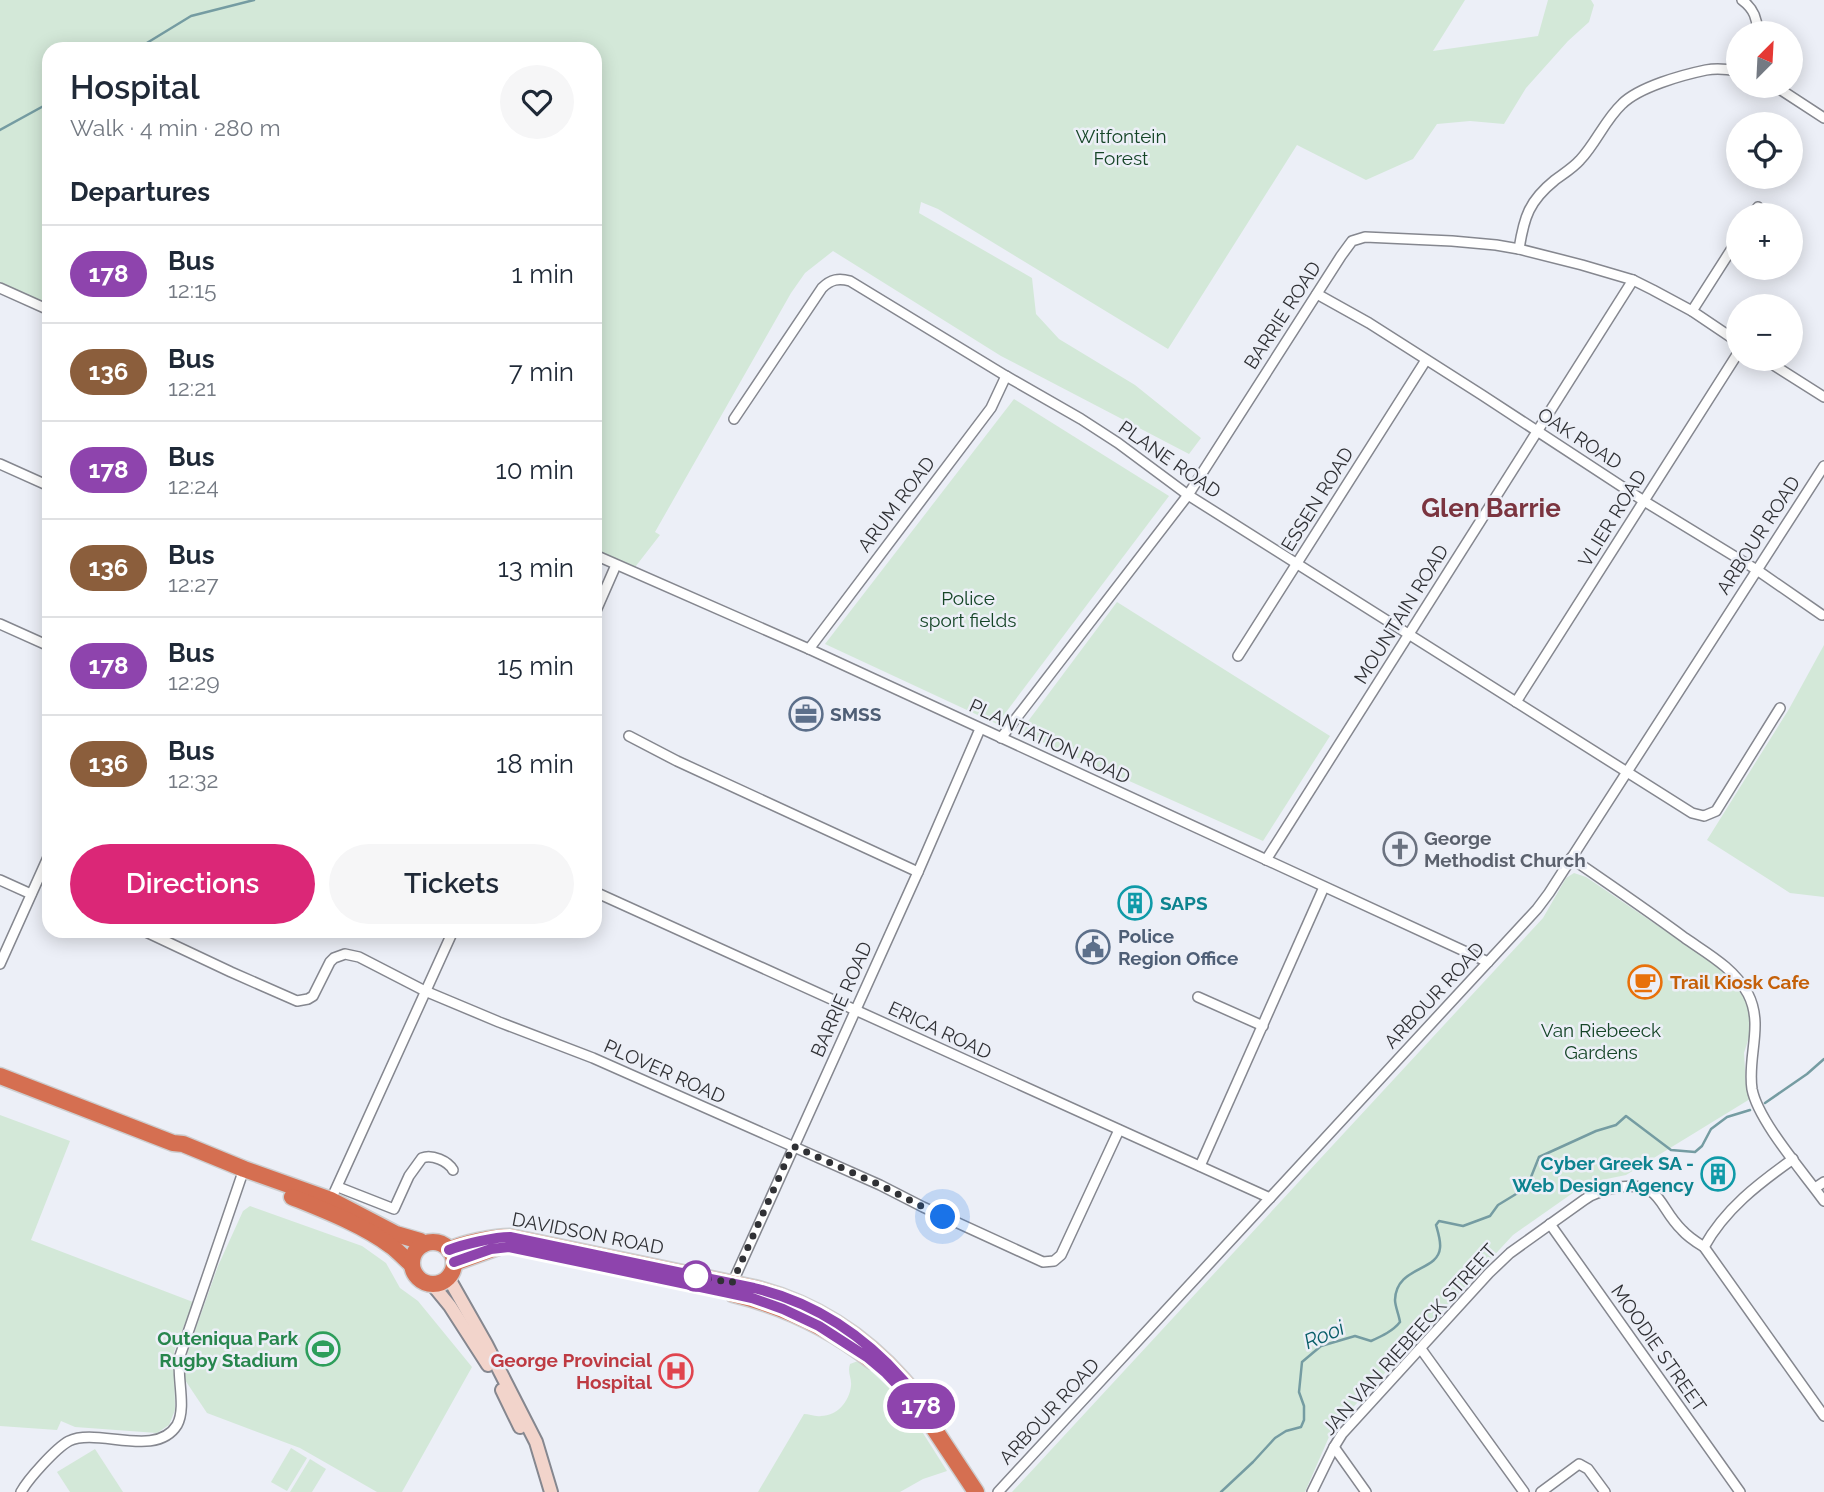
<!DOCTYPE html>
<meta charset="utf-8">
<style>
:root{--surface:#fff;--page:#f6f6f7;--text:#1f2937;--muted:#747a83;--line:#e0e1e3;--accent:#db2777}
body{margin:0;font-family:Raleway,sans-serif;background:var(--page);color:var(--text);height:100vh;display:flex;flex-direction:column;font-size:26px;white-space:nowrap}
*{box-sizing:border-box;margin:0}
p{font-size:23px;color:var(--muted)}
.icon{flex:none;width:38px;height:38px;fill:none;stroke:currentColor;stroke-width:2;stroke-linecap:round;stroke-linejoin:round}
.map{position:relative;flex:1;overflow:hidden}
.side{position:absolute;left:42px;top:42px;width:560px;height:896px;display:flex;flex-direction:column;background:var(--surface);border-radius:21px;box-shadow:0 4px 18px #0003}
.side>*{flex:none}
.badge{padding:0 14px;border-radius:23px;font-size:24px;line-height:46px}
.needle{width:46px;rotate:24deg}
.tools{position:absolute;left:1726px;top:21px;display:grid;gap:14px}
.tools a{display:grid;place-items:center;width:77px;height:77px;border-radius:50%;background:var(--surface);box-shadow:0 4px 18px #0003;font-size:35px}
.you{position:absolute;width:35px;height:35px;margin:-18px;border:5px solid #fff;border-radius:50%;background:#1a73e8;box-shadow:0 0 0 10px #1a73e833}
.map>.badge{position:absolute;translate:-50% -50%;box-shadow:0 0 0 4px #fff}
h2{padding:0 28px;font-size:26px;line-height:63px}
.round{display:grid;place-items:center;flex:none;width:74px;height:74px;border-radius:37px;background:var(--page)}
.summary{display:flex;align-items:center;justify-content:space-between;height:119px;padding:0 28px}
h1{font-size:33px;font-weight:600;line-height:52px}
.cta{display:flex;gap:14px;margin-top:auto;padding:14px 28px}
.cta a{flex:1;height:80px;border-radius:42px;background:var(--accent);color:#fff;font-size:28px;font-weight:600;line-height:80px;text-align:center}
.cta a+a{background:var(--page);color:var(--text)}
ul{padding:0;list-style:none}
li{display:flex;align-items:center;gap:21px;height:98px;padding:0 28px;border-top:2px solid var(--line)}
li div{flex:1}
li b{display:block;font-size:26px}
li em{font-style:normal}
li .badge{min-width:77px;font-weight:700;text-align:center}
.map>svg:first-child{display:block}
.green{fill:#d3e8d8}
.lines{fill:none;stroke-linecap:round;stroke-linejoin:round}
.stream{stroke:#759ca2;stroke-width:2.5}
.street-casing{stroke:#85878f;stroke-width:12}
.secondary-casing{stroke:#85878f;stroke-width:16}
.highway-casing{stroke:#cdcecf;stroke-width:19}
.street{stroke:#fff;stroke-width:9}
.secondary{stroke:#f2d4cb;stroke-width:12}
.highway{stroke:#d56f51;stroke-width:16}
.line-casing{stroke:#fff;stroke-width:16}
.line{stroke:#8e44ad;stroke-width:10}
.walk{stroke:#303135;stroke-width:7;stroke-dasharray:0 12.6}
.stop-dot{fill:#fff;stroke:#8e44ad;stroke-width:3.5}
.labels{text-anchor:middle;stroke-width:5;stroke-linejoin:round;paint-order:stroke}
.park-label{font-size:19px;fill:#154527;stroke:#eceff7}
.street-label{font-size:19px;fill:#303135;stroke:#eceff7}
.service-label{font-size:19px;font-weight:bold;fill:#4e5e75;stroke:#eceff7;text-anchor:start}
.worship-label{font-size:19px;font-weight:bold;fill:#5b616d;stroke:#eceff7;text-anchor:start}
.culture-label{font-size:19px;font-weight:bold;fill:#0d838f;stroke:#eceff7;text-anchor:start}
.food-label{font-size:19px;font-weight:bold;fill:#c56008;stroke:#eceff7;text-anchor:start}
.leisure-label{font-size:19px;font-weight:bold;fill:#27864d;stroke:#eceff7;text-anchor:end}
.health-label{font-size:19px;font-weight:bold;fill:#be3a42;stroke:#eceff7;text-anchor:end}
.water-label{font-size:21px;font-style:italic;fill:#095e68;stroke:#eceff7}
.district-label{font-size:26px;font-weight:bold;fill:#7b343f;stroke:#eceff7}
</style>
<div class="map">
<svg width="1824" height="1492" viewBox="0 0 1824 1492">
<rect width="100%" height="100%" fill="#eceff7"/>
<g class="green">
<path d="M0 0H1465L1433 51 1538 36 1548 0H1591L1594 5 1589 22 1568 41 1526 88 1504 124 1470 121 1437 124 1413 159 1366 180 1297 145 1168 349 938 209 921 202 919 213 1032 278 1036 314 1059 339 1135 385 1201 438 1189 454 1001 356 833 251 805 273 791 293 655 532 660 535 632 571 595 554V49H49V305L0 282Z"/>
<path d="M1014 399 1169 496 997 724 825 644Z"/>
<path d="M1117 602 1330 736 1263 841 1020 732Z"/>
<path d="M1824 645V897L1790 893 1707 840 1789 709Z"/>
<path d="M1574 873 1586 877 1732 976 1749 1000 1752 1028 1744 1053 1746 1086 1750 1099 1626 1175 1587 1183 1513 1235 1332 1430 1305 1492H1012L1543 918 1566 878Z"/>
<path d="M0 1115 70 1141 31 1240 193 1302 174 1352 175 1410 169 1425 157 1433 75 1427 61 1421 57 1430 0 1426Z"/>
<path d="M250 1206 362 1246 386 1263 400 1288 418 1301 472 1367 402 1492H377L300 1448 207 1413 185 1380V1361L192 1339 218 1266 243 1211Z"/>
<path d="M858 1361 872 1372 902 1400 947 1471 923 1479 900 1492H758L804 1414C809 1414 815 1417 821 1416 837 1416 849 1402 851 1386 852 1378 847 1373 850 1364Z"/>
<path d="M291 1448 307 1458 287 1491 271 1482Z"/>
<path d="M95 1449 123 1492H70L57 1472Z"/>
<path d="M310 1459 326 1469 312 1492H290Z"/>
</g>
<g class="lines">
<g class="stream">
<path d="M137 49 191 16 254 0"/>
<path d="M0 130 49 103"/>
<path d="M1765 1103 1807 1074 1824 1059"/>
<path d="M1221 1492 1253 1462 1275 1438 1286 1431 1301 1427 1304 1420V1406L1299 1392 1302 1362 1321 1346 1355 1336 1371 1341C1382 1336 1393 1331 1400 1322 1399 1315 1395 1306 1395 1300 1396 1266 1438 1272 1440 1248 1441 1241 1438 1232 1436 1225L1439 1221 1463 1226 1490 1216 1498 1205 1521 1191 1529 1182 1539 1157 1596 1131 1616 1125 1626 1116 1671 1150 1695 1152 1702 1146 1711 1129 1727 1117 1750 1110"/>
</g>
<defs>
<g id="street">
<path d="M1742 0C1754 9 1758 19 1757 33"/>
<path d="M1775 86 1824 118"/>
<path d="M1752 215 1758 207"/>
<path d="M1519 249C1524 217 1529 201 1555 180 1563 174 1573 168 1580 160 1596 143 1605 120 1622 104 1639 87 1682 75 1706 70 1716 68 1727 69 1738 71"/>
<path d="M0 288 49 310"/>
<path d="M1317 294 1369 323 1482 395 1644 501 1757 570 1822 615"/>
<path d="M1692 311 1738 239"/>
<path d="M1764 359 1824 397"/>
<path d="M734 419 822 288C831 279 839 278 850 281L1006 376 1081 419 1118 443 1188 495 1692 813 1704 816 1716 811 1780 708"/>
<path d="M0 464 49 486"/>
<path d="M595 555 809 649 1488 962"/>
<path d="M595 613 616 565"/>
<path d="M0 624 49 646"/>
<path d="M809 649 991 408 1006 376"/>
<path d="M1238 656 1426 360"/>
<path d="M1516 702 1738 353"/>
<path d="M629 736 677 761 918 872"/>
<path d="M1001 738 1188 495 1341 256 1352 241 1365 237 1452 241 1496 245 1519 249 1582 265 1633 280 1653 290 1692 311 1738 342"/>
<path d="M1571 858C1609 884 1647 910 1685 938 1708 954 1734 968 1748 994 1764 1025 1747 1057 1752 1089 1758 1121 1804 1173 1824 1201"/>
<path d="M1266 860 1633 280"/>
<path d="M0 880 31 894"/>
<path d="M595 892 1270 1198"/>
<path d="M144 931 231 972 297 1001 308 999 313 996 330 962 334 958 345 954 359 957 425 991 499 1022 593 1058 880 1185 923 1207 1043 1262 1054 1261 1061 1255 1119 1130"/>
<path d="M0 964 49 855"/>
<path d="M1198 997 1263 1026"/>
<path d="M1200 1166 1324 887"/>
<path d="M338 1187 394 1209 409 1176 422 1158C432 1154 448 1161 453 1170"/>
<path d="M1815 1188 1824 1182"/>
<path d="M329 1204 453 931"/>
<path d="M1550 1224 1740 1492"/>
<path d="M1704 1247C1725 1209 1758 1184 1793 1159"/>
<path d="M731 1286 918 872 980 729"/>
<path d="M1421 1349 1524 1492"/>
<path d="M1334 1447 1366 1492"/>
<path d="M21 1492C28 1479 56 1448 69 1441 97 1427 156 1459 177 1425 187 1407 176 1376 180 1356L244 1169"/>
<path d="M998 1492 1537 909 1549 893 1824 466"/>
<path d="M1312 1492 1334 1447 1342 1434 1489 1273 1510 1253 1584 1200C1595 1192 1606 1189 1620 1187 1662 1181 1658 1207 1682 1230 1688 1237 1696 1242 1704 1247L1824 1416"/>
<path d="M1541 1492 1579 1464 1588 1469 1605 1492"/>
</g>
<g id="secondary">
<path d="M448 1277 486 1344 536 1442 551 1492"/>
<path d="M432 1284 450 1306 488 1365"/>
<path d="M502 1390 520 1427"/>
</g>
<g id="highway">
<path d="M0 1076 173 1143 183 1144 244 1169 331 1200 396 1234 420 1241 424 1244"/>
<path d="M292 1197C324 1210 363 1225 391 1246 398 1251 404 1258 411 1264"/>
<circle cx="433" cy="1263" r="21"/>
<path d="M449 1250C464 1243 494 1237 510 1237L754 1288C813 1303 863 1335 903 1380 912 1390 920 1400 923 1412L976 1492"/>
<path d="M454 1263 498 1247"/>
<path d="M733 1294C783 1306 831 1329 872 1361"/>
</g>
</defs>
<use href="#street" class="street-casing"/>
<use href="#secondary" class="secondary-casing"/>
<use href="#highway" class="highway-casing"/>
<use href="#street" class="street"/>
<use href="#secondary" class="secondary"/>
<use href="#highway" class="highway"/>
</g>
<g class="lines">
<defs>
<path id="line" d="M449 1250C464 1244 495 1237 510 1237L754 1288C813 1302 863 1335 903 1380 912 1390 920 1399 923 1412L886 1373 867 1357 819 1326 783 1309 752 1298 729 1293 509 1247 491 1249 454 1262"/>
</defs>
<use href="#line" class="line-casing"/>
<use href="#line" class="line"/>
<path class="walk" d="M696 1276 732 1283 793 1146 880 1185 943 1217"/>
</g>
<defs>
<symbol id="office-ring" viewBox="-11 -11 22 22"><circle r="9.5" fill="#eceff7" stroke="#5c6f8a" stroke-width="1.5"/><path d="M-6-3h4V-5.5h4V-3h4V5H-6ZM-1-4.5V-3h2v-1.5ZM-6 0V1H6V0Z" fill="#5c6f8a"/></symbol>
<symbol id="church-ring" viewBox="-11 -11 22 22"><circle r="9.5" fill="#eceff7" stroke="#6b7280" stroke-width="1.5"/><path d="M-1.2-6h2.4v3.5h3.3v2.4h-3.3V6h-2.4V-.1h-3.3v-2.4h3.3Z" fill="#6b7280"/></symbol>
<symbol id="building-ring" viewBox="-11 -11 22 22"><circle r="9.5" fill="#eceff7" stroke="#0f9aa8" stroke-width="1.5"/><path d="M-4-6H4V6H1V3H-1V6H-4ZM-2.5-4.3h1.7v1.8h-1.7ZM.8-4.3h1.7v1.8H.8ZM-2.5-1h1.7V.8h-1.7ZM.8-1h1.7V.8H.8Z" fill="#0f9aa8"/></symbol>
<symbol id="civic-ring" viewBox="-11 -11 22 22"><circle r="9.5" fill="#eceff7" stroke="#5c6f8a" stroke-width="1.5"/><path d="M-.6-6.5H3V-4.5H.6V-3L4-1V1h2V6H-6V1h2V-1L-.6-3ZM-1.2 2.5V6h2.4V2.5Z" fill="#5c6f8a"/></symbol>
<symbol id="cafe-ring" viewBox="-11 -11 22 22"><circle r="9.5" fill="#eceff7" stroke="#e8710a" stroke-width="1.5"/><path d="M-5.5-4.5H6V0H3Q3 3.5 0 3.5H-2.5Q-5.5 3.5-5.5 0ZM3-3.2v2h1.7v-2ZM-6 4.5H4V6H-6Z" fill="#e8710a"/></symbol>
<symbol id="stadium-ring" viewBox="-11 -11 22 22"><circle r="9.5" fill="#eceff7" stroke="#2e9e5b" stroke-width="1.5"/><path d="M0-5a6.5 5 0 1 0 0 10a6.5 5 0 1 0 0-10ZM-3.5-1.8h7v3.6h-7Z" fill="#2e9e5b"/></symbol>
<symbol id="hospital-ring" viewBox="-11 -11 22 22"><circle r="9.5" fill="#eceff7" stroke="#e0444e" stroke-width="1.5"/><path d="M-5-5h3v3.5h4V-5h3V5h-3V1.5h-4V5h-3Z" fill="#e0444e"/></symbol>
</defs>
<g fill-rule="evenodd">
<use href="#office-ring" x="787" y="695" width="38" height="38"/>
<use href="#church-ring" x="1381" y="830" width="38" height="38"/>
<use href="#building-ring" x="1116" y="884" width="38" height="38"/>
<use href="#civic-ring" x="1074" y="928" width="38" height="38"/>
<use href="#cafe-ring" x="1626" y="963" width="38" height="38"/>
<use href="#building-ring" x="1699" y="1155" width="38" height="38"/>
<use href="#stadium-ring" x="304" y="1330" width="38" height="38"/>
<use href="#hospital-ring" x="657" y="1352" width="38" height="38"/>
</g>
<circle class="stop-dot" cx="696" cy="1276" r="14"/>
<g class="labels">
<g class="park-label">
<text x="1121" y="143">Witfontein<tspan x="1121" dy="22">Forest</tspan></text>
<text x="968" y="605">Police<tspan x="968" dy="22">sport fields</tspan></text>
<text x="1601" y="1037">Van Riebeeck<tspan x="1601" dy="22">Gardens</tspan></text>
</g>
<g class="street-label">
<text transform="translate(1282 315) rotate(-57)" y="7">BARRIE ROAD</text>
<text transform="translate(1580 438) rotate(33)" y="7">OAK ROAD</text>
<text transform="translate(1170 459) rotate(35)" y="7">PLANE ROAD</text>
<text transform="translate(1317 499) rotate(-58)" y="7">ESSEN ROAD</text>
<text transform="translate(896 504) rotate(-53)" y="7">ARUM ROAD</text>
<text transform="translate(1612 518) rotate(-58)" y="7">VLIER ROAD</text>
<text transform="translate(1758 535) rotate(-57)" y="7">ARBOUR ROAD</text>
<text transform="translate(1401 614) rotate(-58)" y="7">MOUNTAIN ROAD</text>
<text transform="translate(1050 741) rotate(25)" y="7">PLANTATION ROAD</text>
<text transform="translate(1434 995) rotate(-47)" y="7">ARBOUR ROAD</text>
<text transform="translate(841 999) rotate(-66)" y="7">BARRIE ROAD</text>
<text transform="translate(940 1030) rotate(25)" y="7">ERICA ROAD</text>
<text transform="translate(665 1071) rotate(24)" y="7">PLOVER ROAD</text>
<text transform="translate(588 1233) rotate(11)" y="7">DAVIDSON ROAD</text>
<text transform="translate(1409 1339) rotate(-48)" y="7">JAN VAN RIEBEECK STREET</text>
<text transform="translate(1659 1348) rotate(55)" y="7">MOODIE STREET</text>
<text transform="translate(1049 1411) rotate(-47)" y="7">ARBOUR ROAD</text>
</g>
<g class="service-label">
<text x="830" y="721">SMSS</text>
<text x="1118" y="943">Police<tspan x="1118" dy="22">Region Office</tspan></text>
</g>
<g class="worship-label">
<text x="1424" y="845">George<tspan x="1424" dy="22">Methodist Church</tspan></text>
</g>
<g class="culture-label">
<text x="1160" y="910">SAPS</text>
<text x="1694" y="1170" text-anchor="end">Cyber Greek SA -<tspan x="1694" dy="22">Web Design Agency</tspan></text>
</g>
<g class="food-label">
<text x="1670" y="989">Trail Kiosk Cafe</text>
</g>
<g class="leisure-label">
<text x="298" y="1345">Outeniqua Park<tspan x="298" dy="22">Rugby Stadium</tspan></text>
</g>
<g class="health-label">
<text x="652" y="1367">George Provincial<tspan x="652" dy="22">Hospital</tspan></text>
</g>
<g class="water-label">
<text transform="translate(1324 1335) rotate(-23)" y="7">Rooi</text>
</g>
<g class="district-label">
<text x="1491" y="517">Glen Barrie</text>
</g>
</g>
</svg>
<div class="tools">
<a><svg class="needle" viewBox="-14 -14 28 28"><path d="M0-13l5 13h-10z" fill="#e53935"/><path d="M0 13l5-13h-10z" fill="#747a83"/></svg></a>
<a><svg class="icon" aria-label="locate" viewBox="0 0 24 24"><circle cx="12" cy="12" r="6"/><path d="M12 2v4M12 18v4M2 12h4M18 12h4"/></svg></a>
<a>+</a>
<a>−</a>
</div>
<div class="you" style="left:943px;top:1217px"></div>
<b class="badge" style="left:921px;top:1406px;background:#8e44ad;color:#fff">178</b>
<section class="side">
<div class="summary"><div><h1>Hospital</h1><p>Walk · 4 min · 280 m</p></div><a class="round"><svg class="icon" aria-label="heart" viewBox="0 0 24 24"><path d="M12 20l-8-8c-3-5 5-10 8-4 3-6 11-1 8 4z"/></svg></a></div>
<h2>Departures</h2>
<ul>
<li><span class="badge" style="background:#8e44ad;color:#fff">178</span><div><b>Bus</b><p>12:15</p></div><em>1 min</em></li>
<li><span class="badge" style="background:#8b5e3c;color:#fff">136</span><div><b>Bus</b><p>12:21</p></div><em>7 min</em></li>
<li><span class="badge" style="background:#8e44ad;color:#fff">178</span><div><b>Bus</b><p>12:24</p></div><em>10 min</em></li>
<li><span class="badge" style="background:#8b5e3c;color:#fff">136</span><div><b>Bus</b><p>12:27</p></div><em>13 min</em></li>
<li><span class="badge" style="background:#8e44ad;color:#fff">178</span><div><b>Bus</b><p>12:29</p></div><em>15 min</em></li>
<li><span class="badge" style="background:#8b5e3c;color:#fff">136</span><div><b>Bus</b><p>12:32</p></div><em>18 min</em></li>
</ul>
<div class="cta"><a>Directions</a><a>Tickets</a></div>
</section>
</div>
